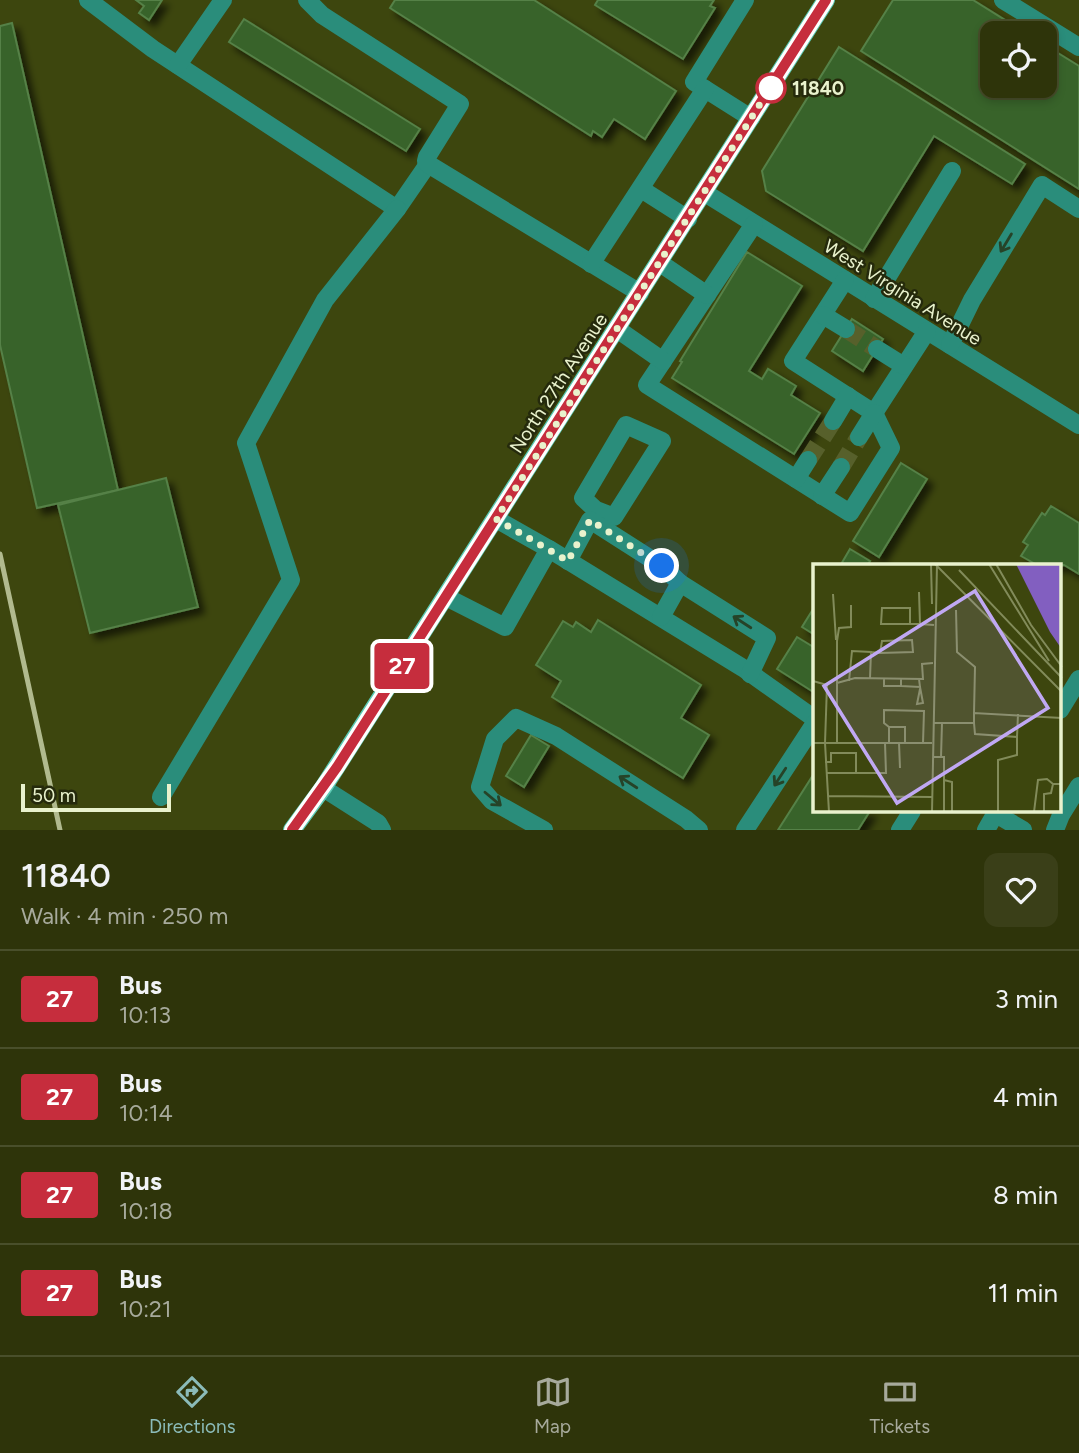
<!DOCTYPE html>
<meta charset="utf-8">
<style>
:root{--surface:#2e340a;--page:#3a3f18;--text:#f1f3f6;--muted:#a7aa9c;--line:#494f2b;--accent:#8bbbb9}
body{margin:0;font-family:Figtree,sans-serif;background:var(--page);color:var(--text);height:100vh;display:flex;flex-direction:column;font-size:26px;white-space:nowrap}
*{box-sizing:border-box;margin:0}
p{font-size:23px;color:var(--muted)}
.icon{flex:none;width:38px;height:38px;fill:none;stroke:currentColor;stroke-width:2;stroke-linecap:round;stroke-linejoin:round}
.map{position:relative;height:830px;overflow:hidden}
.panel{display:flex;flex-direction:column;background:var(--surface);flex:1}
.panel>*{flex:none}
.badge{padding:0 14px;border-radius:5px;font-size:24px;line-height:46px}
.tools{position:absolute;left:980px;top:21px;display:grid;gap:14px}
.tools a{display:grid;place-items:center;width:77px;height:77px;border-radius:14px;background:var(--surface);box-shadow:0 4px 10px #0003,0 0 0 2px var(--line);font-size:35px}
.scale{position:absolute;left:21px;bottom:18px;width:150px;box-sizing:border-box;padding-left:7px;border:4px solid #e9f2cd;border-top:0;font-size:19px;line-height:24px;white-space:nowrap;color:#e9f2cd;-webkit-text-stroke:5px #252a0c;paint-order:stroke}
.you{position:absolute;width:35px;height:35px;margin:-18px;border:5px solid #fff;border-radius:50%;background:#1a73e8;box-shadow:0 0 0 10px #1a73e833}
.map>.badge{position:absolute;translate:-50% -50%;box-shadow:0 0 0 4px #fff}
.round{display:grid;place-items:center;flex:none;width:74px;height:74px;border-radius:14px;background:var(--page)}
.summary{display:flex;align-items:center;justify-content:space-between;height:119px;padding:0 21px}
h1{font-size:33px;font-weight:600;line-height:52px}
ul{padding:0;list-style:none}
li{display:flex;align-items:center;gap:21px;height:98px;padding:0 21px;border-top:2px solid var(--line)}
li div{flex:1}
li b{display:block;font-size:26px}
li em{font-style:normal}
li .badge{min-width:77px;font-weight:700;text-align:center}
.menu{display:flex;justify-content:space-around;align-items:center;height:98px;border-top:2px solid var(--line);background:var(--surface);font-size:19px;color:var(--muted)}
.menu a{display:grid;justify-items:center;gap:4px}
.menu .current{color:var(--accent)}
.map>svg:first-child{display:block}
.building{fill:#39632b;stroke:#558147;stroke-width:2;filter:url(#shadow)}
.lines{fill:none;stroke-linecap:round;stroke-linejoin:round}
.minor-tunnel{stroke:#57602b;stroke-width:18;stroke-dasharray:18 9;stroke-linecap:butt}
.minor{stroke:#2a8d7b;stroke-width:18}
.major{stroke:#5cc9b4;stroke-width:18}
.rail{stroke:#b1ba8e;stroke-width:5}
.oneway{stroke:#264328}
.line-casing{stroke:#fff;stroke-width:16}
.line{stroke:#c62d3d;stroke-width:10}
.walk{stroke:#e9f2cd;stroke-width:7;stroke-dasharray:0 12.6}
.stop-dot{fill:#fff;stroke:#c62d3d;stroke-width:3.5}
.labels{text-anchor:middle;stroke-width:5;stroke-linejoin:round;paint-order:stroke}
.stop-label{font-size:19px;font-weight:bold;fill:#e9f2cd;stroke:#252a0c;text-anchor:start}
.street-label{font-size:19px;fill:#e9f2cd;stroke:#252a0c}
.inset-road{fill:none;stroke:#828b5a;stroke-width:2}
.view{fill:#c0a8f3;fill-opacity:0.15;stroke:#c0a8f3;stroke-width:3.5}
.inset-edge{fill:none;stroke:#e9f2cd;stroke-width:3.5}
</style>
<div class="map">
<svg width="1079" height="830" viewBox="0 0 1079 830">
<defs>
<filter id="shadow"><feDropShadow dx="6" dy="6" stdDeviation="3.5" flood-color="#0009"/></filter>
</defs>
<rect width="100%" height="100%" fill="#3d460e"/>
<g class="building">
<path d="M136 0H162L149 20 139 13 144 6Z"/>
<path d="M395 0H534L676 91 645 139 614 119 602 137 593 131 591 136 390 8Z"/>
<path d="M598 0H714L710 6 715 8 683 59 595 5Z"/>
<path d="M893 0H973L1026 33H992V86H1045V45L1079 66V189L861 51Z"/>
<path d="M244 19 420 129 406 151 229 42Z"/>
<path d="M12 23 118 490 37 508 0 345V26Z"/>
<path d="M839 47 1025 164 1012 184 934 136 863 251 766 191 762 171Z"/>
<path d="M747 252 802 286 749 371 762 379 768 369 796 386 791 395 820 413 794 454 672 378 682 362 680 361Z"/>
<path d="M852 319 883 339 863 371 832 351Z"/>
<path d="M901 463 927 479 879 557 853 541Z"/>
<path d="M166 478 198 607 90 633 58 505Z"/>
<path d="M1051 506 1079 523V574L1064 565 1039 566 1021 556 1028 545 1023 542 1042 513 1045 515Z"/>
<path d="M850 549 870 561 867 566H840Z"/>
<path d="M815 606V635L802 627Z"/>
<path d="M598 620 701 685 681 718 709 735 683 778 552 697 561 681 536 665 563 621 573 627 576 622 591 632Z"/>
<path d="M797 637 815 648V693L777 669Z"/>
<path d="M531 735 549 746 524 787 506 776Z"/>
<path d="M815 772V811H870L858 830H778Z"/>
</g>
<g class="lines">
<g class="minor-tunnel">
<path d="M846 329 877 349"/>
<path d="M808 460 833 421"/>
<path d="M841 467 859 437"/>
</g>
<g class="minor">
<path d="M88 0 153 49 397 209 428 164"/>
<path d="M307 0 322 15 460 104 427 157 426 161 428 164 640 293"/>
<path d="M745 0 694 82 751 118"/>
<path d="M1003 0 1079 47"/>
<path d="M178 65 223 0"/>
<path d="M641 189 688 219"/>
<path d="M705 193 1079 425"/>
<path d="M754 224 647 385 850 513 891 448 874 413"/>
<path d="M660 263 707 295"/>
<path d="M591 264 705 89"/>
<path d="M845 280 793 361 874 413 927 331"/>
<path d="M874 299 952 171"/>
<path d="M823 315 846 329"/>
<path d="M617 329 663 361"/>
<path d="M950 345 972 300 1042 185 1079 209"/>
<path d="M877 349 904 366"/>
<path d="M833 421 848 396"/>
<path d="M626 425 662 441 614 517 596 510 583 498Z"/>
<path d="M859 437 874 413"/>
<path d="M796 479 808 460"/>
<path d="M822 496 841 467"/>
<path d="M496 519 549 549"/>
<path d="M568 561 590 520 662 566 680 583"/>
<path d="M446 597 505 627 549 549 743 668 815 719"/>
<path d="M661 617 680 583 767 638 750 674"/>
<path d="M1060 710 1079 679"/>
<path d="M323 788 378 823 382 830"/>
<path d="M161 797 291 580 246 443 325 300 397 209"/>
<path d="M996 814 1023 830"/>
<path d="M544 830 492 801 480 787 495 739 516 718 556 736 686 819 699 830"/>
<path d="M745 830 815 723"/>
<path d="M900 830 912 811"/>
<path d="M986 830 997 811"/>
<path d="M1055 830 1061 815 1079 786"/>
</g>
<path class="major" d="M292 830 323 788 826 0"/>
<path class="rail" d="M0 554 60 830"/>
</g>
<defs><path id="oneway-shaft" d="M-6 0H5M1.5-3L5.5 0L1.5 3" fill="none" stroke-width="1.6" stroke-linecap="round" stroke-linejoin="round" transform="scale(1.75)"/></defs>
<g class="oneway">
<use href="#oneway-shaft" transform="translate(1006 243) rotate(121)"/>
<use href="#oneway-shaft" transform="translate(742 622) rotate(-147)"/>
<use href="#oneway-shaft" transform="translate(780 777) rotate(123)"/>
<use href="#oneway-shaft" transform="translate(628 782) rotate(-147)"/>
<use href="#oneway-shaft" transform="translate(493 799) rotate(40)"/>
</g>
<g class="lines">
<defs>
<path id="line" d="M292 830 337 767 826 0"/>
</defs>
<use href="#line" class="line-casing"/>
<use href="#line" class="line"/>
<path class="walk" d="M662 566 590 520 568 561 496 519 776 79 771 88"/>
</g>
<circle class="stop-dot" cx="771" cy="88" r="14"/>
<g class="labels">
<g class="stop-label">
<text x="792" y="95">11840</text>
</g>
<g class="street-label">
<text transform="translate(903 292) rotate(32)" y="7">West Virginia Avenue</text>
<text transform="translate(558 383) rotate(-57)" y="7">North 27th Avenue</text>
</g>
</g>
<g transform="translate(813 564)">
<rect width="248" height="248" fill="#3d460e"/>
<path d="M203 0H248V84L237 68Z" fill="#825fc0"/>
<path class="inset-road" d="M118 0 119 40M122 0 249 128M176 0 236 97M183 0 218 61 249 103M146 6 249 114M106 28 107 60 121 61M20 30 23 76M143 46 144 88 162 103 161 149M97 60V44H69L68 60H107M58 88 67 89 100 88 99 76 69 77 67 89M71 115V122H88V115M0 117 14 121 12 179M36 117 39 87 58 88 57 114M24 119 42 114 110 115 109 100 120 99M88 122 107 123 106 115M107 123 110 139 104 140 107 125M120 159H161L162 170 204 173V191L185 196V248M161 159V149L249 154M76 163 71 159V146L111 147 110 179M204 173 205 150M0 179H119M12 179 16 248M24 179V77L26 64 38 63V41M76 179V163H92V179M86 179 87 204M120 193H131V248M128 193 129 159M12 198H18V189H43V209M14 209H73L72 179M131 216 139 218V248M16 232 119 233M119 248 124 0M221 248 225 216 234 215 240 220M231 248V230L238 229 240 220H249"/>
<path class="view" d="M162 27 235 144 84 239 11 122Z"/>
<rect width="248" height="248" class="inset-edge"/>
</g>
</svg>
<div class="tools">
<a><svg class="icon" aria-label="locate" viewBox="0 0 24 24"><circle cx="12" cy="12" r="6"/><path d="M12 2v4M12 18v4M2 12h4M18 12h4"/></svg></a>
</div>
<div class="scale">50 m</div>
<div class="you" style="left:662px;top:566px"></div>
<b class="badge" style="left:402px;top:666px;background:#c62d3d;color:#fff">27</b>
</div>
<section class="panel">
<div class="summary"><div><h1>11840</h1><p>Walk · 4 min · 250 m</p></div><a class="round"><svg class="icon" aria-label="heart" viewBox="0 0 24 24"><path d="M12 20l-8-8c-3-5 5-10 8-4 3-6 11-1 8 4z"/></svg></a></div>
<ul>
<li><span class="badge" style="background:#c62d3d;color:#fff">27</span><div><b>Bus</b><p>10:13</p></div><em>3 min</em></li>
<li><span class="badge" style="background:#c62d3d;color:#fff">27</span><div><b>Bus</b><p>10:14</p></div><em>4 min</em></li>
<li><span class="badge" style="background:#c62d3d;color:#fff">27</span><div><b>Bus</b><p>10:18</p></div><em>8 min</em></li>
<li><span class="badge" style="background:#c62d3d;color:#fff">27</span><div><b>Bus</b><p>10:21</p></div><em>11 min</em></li>
</ul>
</section>
<nav class="menu">
<a class="current"><svg class="icon" aria-label="directions" viewBox="0 0 24 24"><path d="M12 3l9 9-9 9-9-9zM9 14v-3h6M13 9l2 2-2 2"/></svg>Directions</a>
<a><svg class="icon" aria-label="map" viewBox="0 0 24 24"><path d="M3 6l6-2 6 2 6-2v14l-6 2-6-2-6 2zM9 4v14M15 6v14"/></svg>Map</a>
<a><svg class="icon" aria-label="tickets" viewBox="0 0 24 24"><path d="M3 7h18v10H3zM15 7v10"/></svg>Tickets</a>
</nav>
